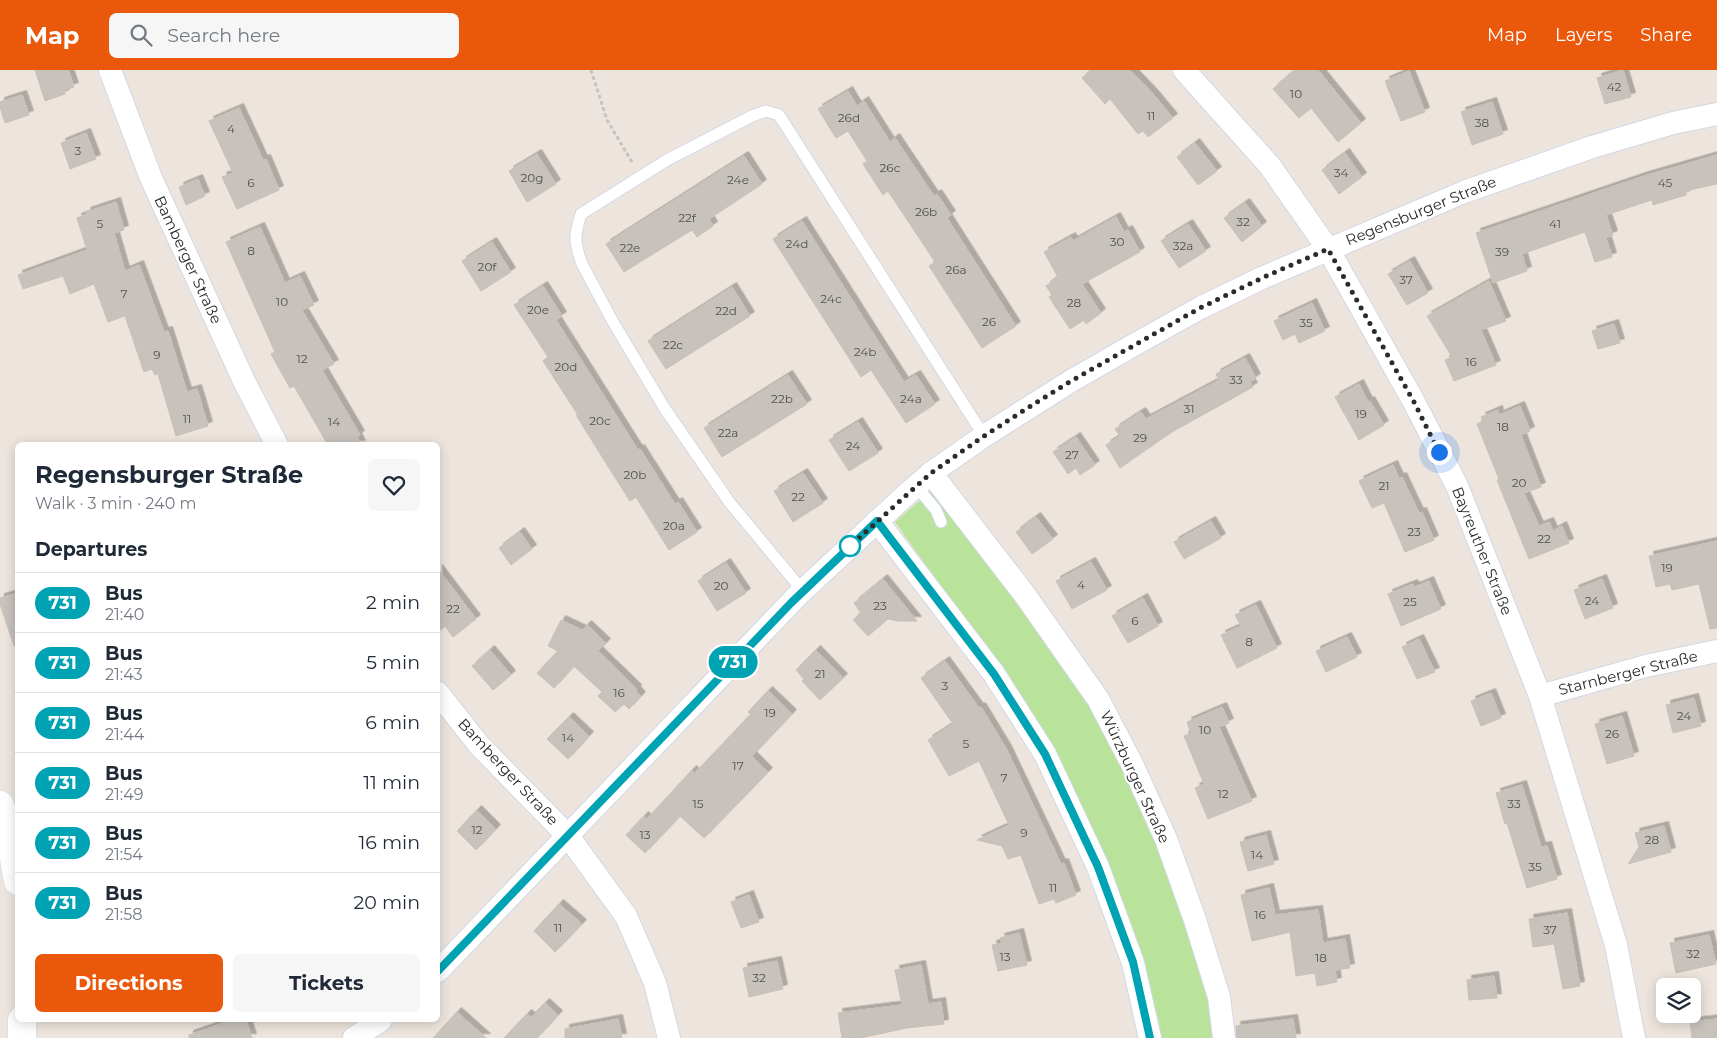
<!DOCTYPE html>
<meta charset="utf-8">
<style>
:root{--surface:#fff;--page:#f6f6f7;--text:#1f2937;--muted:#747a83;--line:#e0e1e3;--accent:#ea580c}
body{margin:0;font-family:Montserrat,sans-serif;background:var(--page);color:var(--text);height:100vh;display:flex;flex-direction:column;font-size:19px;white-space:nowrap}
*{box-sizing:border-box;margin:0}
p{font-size:16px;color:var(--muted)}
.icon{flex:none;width:28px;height:28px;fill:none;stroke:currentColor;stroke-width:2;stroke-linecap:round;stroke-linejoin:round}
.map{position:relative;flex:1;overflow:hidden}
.panel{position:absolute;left:15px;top:372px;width:425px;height:580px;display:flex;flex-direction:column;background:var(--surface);border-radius:8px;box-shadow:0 2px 12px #0003}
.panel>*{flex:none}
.badge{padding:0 10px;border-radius:16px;font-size:18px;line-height:32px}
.buttons{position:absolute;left:1656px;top:908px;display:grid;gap:10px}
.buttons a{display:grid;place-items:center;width:45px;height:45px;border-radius:8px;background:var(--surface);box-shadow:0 2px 12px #0003;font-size:25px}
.you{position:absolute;width:25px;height:25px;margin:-12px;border:4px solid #fff;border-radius:50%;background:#1a73e8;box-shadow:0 0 0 8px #1a73e833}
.map>.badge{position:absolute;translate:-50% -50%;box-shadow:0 0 0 2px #fff}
h2{padding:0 20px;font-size:19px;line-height:45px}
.round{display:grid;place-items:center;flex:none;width:52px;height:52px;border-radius:8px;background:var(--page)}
.summary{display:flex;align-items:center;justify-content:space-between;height:85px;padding:0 20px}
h1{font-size:24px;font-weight:700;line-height:38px}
.button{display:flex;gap:10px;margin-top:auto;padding:10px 20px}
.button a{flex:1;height:58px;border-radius:8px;background:var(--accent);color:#fff;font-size:20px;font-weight:700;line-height:58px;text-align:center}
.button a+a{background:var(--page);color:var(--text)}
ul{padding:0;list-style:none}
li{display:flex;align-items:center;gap:15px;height:60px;padding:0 20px;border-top:1px solid var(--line)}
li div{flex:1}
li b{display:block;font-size:19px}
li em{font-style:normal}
li .badge{min-width:55px;font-weight:700;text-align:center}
header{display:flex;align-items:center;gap:30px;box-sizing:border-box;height:70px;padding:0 25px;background:var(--accent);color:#fff}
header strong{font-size:24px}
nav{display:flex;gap:28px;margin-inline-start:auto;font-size:18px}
.search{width:350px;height:45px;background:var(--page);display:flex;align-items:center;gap:12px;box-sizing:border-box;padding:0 18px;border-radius:8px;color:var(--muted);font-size:19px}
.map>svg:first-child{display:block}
.green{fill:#b9e39a}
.building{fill:#c8c2bd;stroke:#c8c0b7;filter:url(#shadow)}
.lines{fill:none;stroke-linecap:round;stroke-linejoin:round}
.service-casing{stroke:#d2d7e4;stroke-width:13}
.minor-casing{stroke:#d2d7e4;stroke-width:24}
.tertiary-casing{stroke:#d2d7e4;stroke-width:29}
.path{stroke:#c4c4c4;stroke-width:3;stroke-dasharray:4 2.5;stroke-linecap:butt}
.service{stroke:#fff;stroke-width:11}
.minor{stroke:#fff;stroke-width:22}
.tertiary{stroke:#fff;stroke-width:28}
.line-casing{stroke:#fff;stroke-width:11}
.line{stroke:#00a3b4;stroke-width:8}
.walk{stroke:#2b2b2b;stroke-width:5;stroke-dasharray:0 9}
.stop-dot{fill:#fff;stroke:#00a3b4;stroke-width:2.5}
.labels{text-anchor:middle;stroke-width:4.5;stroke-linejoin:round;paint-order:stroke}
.number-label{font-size:12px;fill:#525150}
.street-label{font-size:15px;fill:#2b2b2b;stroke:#fff}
</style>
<header>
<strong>Map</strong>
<div class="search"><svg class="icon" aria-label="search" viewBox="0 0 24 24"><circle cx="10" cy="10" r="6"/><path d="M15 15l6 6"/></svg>Search here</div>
<nav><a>Map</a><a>Layers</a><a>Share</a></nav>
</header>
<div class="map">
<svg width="1717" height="968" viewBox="0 0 1717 968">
<defs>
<filter id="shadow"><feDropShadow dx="4.5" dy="-4.5" stdDeviation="0" flood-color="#0004"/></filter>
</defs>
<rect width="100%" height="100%" fill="#ede5dd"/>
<path class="green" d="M932 420 1056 581 1107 665 1148 752 1183 841 1210 932 1214 968H1162L1157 944 1125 845 1012 615 895 452Z"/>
<g class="building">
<path d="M35 0H68L74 17 64 20 65 24 45 31Z"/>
<path d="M1091 0H1130L1154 25 1173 48 1148 67 1143 61 1138 64 1110 29 1105 34 1082 8Z"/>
<path d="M1295 0H1318L1361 53 1338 72 1311 38 1299 48 1273 19Z"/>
<path d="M1623 0 1631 27 1605 34 1597 8Z"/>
<path d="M1409 1 1425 42 1401 51 1385 11Z"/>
<path d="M848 21 857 36 864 31 890 72 895 68 934 126 937 124 951 145 947 148 1016 256 982 278 929 196 935 192 888 121 883 125 863 94 867 91 848 61 836 68 818 39Z"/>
<path d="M22 25 29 45 5 53 0 37V32Z"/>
<path d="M1492 32 1503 64 1472 75 1461 42Z"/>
<path d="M239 38 263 90 266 89 279 120 237 139 222 107 233 103 209 51Z"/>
<path d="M86 63 96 89 70 99 61 73Z"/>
<path d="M1195 73 1217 101 1198 115 1177 87Z"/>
<path d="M1345 83 1362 107 1339 124 1322 100Z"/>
<path d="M537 84 556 114 527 132 509 101Z"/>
<path d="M1717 85V114L1685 121 1686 125 1653 135 1652 130 1606 145 1613 165 1606 168 1612 187 1595 192 1585 162 1522 184 1527 201 1493 213 1476 163 1644 106Z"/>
<path d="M744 86 762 114 709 149 713 156 697 167 692 160 624 202 606 174Z"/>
<path d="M198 109 205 126 186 135 179 117Z"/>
<path d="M116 132 124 160 114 163 125 201 139 195 164 262 168 261 187 322 197 319 208 356 176 366 158 304 155 305 152 299 144 302 125 246 108 252 94 214 70 224 63 206 23 219 18 205 87 180 77 148 87 144 86 142Z"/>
<path d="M1245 133 1262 156 1242 172 1224 148Z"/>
<path d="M1116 147 1124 162 1128 160 1140 182 1082 214 1101 243 1086 254 1084 250 1070 259 1049 227 1052 225 1046 216 1058 207 1044 182 1071 167 1073 171Z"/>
<path d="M802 151 904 312 916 305 935 334 906 353 871 300 861 307 773 169Z"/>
<path d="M1188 154 1206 181 1179 198 1161 171Z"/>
<path d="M260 157 285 213 300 206 314 235 302 240 334 294 322 300 360 365 357 367 361 375H328L294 316 290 318 271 284 275 282 226 172Z"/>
<path d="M492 172 511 202 481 221 462 191Z"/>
<path d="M1410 191 1428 223 1407 235 1388 204Z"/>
<path d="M1489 211 1506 251 1481 260 1496 295 1454 311 1445 290 1452 287 1427 246Z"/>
<path d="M543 216 562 246 556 250 638 380 640 379 675 434 678 432 697 462 669 480 636 427 630 431 609 398 576 345H578L543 291 548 287 514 235Z"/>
<path d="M732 217 750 246 666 299 648 271Z"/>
<path d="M1312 233 1325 261 1299 273 1295 264 1283 270 1274 251Z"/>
<path d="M1614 254 1620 273 1598 279 1592 261Z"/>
<path d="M1245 288 1256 308 1250 312 1253 317 1172 362 1120 398 1106 375 1120 366 1115 359 1141 342 1146 349 1219 310 1216 304Z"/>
<path d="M788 305 807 334 722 387 704 358Z"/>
<path d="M1359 314 1368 332 1370 331 1384 355 1359 370 1335 327Z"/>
<path d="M1520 336 1530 361 1521 365 1541 417 1524 423 1539 456 1549 452 1553 461 1562 456 1569 473 1529 489 1497 410 1499 409 1477 354 1483 351 1481 347 1498 340 1499 345Z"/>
<path d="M858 352 878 383 849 401 829 370Z"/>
<path d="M1076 367 1095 395 1080 405 1076 398 1068 404 1053 382Z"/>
<path d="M1393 395 1399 408 1402 407 1419 443 1422 442 1434 470 1405 482 1384 433 1372 438 1359 411Z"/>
<path d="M803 403 823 433 793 452 774 421Z"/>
<path d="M1036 447 1053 469 1032 484 1016 462Z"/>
<path d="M1211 451 1221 468 1184 489 1174 472Z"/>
<path d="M520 462 532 479 511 495 499 478Z"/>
<path d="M1717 471V558L1710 559 1699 514 1672 520 1670 514 1656 517 1649 486Z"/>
<path d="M1091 492 1107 520 1072 539 1056 511Z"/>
<path d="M726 493 746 523 717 541 698 511Z"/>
<path d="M438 499 476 549 453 567 445 556 438 562Z"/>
<path d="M883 509 917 551H898L888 549 868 566 853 550 861 543 854 533Z"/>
<path d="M1602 509 1613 538 1585 549 1574 520Z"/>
<path d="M1429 511 1441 539 1401 556 1388 524 1413 514 1415 517Z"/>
<path d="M18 523V576H14L0 534V528Z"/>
<path d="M1143 528 1158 556 1128 573 1112 546Z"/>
<path d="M1256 535 1277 578 1237 598 1221 565 1241 556 1235 545Z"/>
<path d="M561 550 582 560 587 555 606 573 598 581 637 619 636 621 641 626 629 639 624 634 615 642 598 626 602 622 574 596 554 618 537 603 558 581 548 576Z"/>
<path d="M1347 567 1357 587 1326 602 1316 581Z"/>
<path d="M1419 569 1435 602 1417 609 1402 577Z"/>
<path d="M490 580 511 605 493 620 472 596Z"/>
<path d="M816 580 843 608 820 630 802 611 804 609 796 600Z"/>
<path d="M945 591 979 638 981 637 1007 680 1061 794 1064 793 1076 825 1056 833 1054 829 1039 834 1021 785 1008 789 1002 776 977 770 1009 755 979 691 949 706 928 670 953 654 921 608Z"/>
<path d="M768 621 792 644 752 686 768 702 704 768 680 746 645 783 626 765 644 746 647 749 692 700 695 703 751 644 748 642Z"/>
<path d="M1491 623 1501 648 1481 656 1471 631Z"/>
<path d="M1694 628 1701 656 1673 663 1666 635Z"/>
<path d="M1222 637 1229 653 1219 657 1252 731 1208 749 1195 718 1204 714 1184 666 1191 663 1187 652Z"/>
<path d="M1622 646 1634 686 1607 694 1595 654Z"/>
<path d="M569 647 589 666 568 689 547 669Z"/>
<path d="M1522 715 1541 777 1547 776 1557 809 1527 818 1507 753 1505 754 1496 723Z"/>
<path d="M477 740 496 759 476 780 457 761Z"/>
<path d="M1664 756 1671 782 1628 794 1639 777 1635 763Z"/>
<path d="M1266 765 1274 794 1248 801 1240 772Z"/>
<path d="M1269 818 1275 845 1318 840 1323 873 1345 869 1350 898 1335 900 1337 912 1317 916 1315 903 1296 906 1290 862 1252 871 1241 825Z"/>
<path d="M749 825 759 852 741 858 731 832Z"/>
<path d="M559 834 582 854 555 882 534 861Z"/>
<path d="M1567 843 1580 916 1563 919 1554 874 1533 877 1529 849Z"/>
<path d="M1019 863 1027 895 998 901 992 875 1002 873 1000 868Z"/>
<path d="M1709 865 1716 894 1676 903 1670 873Z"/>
<path d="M777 891 783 919 749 927 743 898Z"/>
<path d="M921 895 928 934 941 932 944 954 907 958 860 968H842L838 943 902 935 895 900Z"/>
<path d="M1494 906 1497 928 1469 930 1467 910Z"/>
<path d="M545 933 558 945 537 968H504L527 944 531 947Z"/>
<path d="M457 942 486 968H433Z"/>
<path d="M618 949 622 968H565V959Z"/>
<path d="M1293 949 1296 968H1237L1236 956Z"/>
<path d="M1717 949V968H1692L1690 952Z"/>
<path d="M232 950H246L252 968H189V965Z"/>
</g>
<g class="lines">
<defs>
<g id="service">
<path d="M916 416 936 440 941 452"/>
<path d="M803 521 730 433 665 339 613 252 582 194C574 172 574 166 581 144L667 90 752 46 766 41 779 45 984 366"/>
</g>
<g id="minor">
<path d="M110 0 151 108 244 311 277 375"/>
<path d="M1184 0 1270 96 1328 179 1414 332 1457 416 1540 626 1616 875 1634 968"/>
<path d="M931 403 1025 525 1098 629 1132 694 1166 769 1195 850 1219 927 1224 968"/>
<path d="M877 451 994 604 1045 684 1098 797 1133 893 1150 968"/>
<path d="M438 623 479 675 568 766 626 846 655 913 669 968"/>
<path d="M1540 626 1646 596 1717 581"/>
<path d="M438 901 799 524 908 423 931 403 984 366 1071 311 1132 276 1200 238 1264 207 1464 122 1592 77 1673 53 1717 44"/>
<path d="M354 968 381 950"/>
</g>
<g id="tertiary">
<path d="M0 735 9 761 18 811"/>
<path d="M22 950V968"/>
</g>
</defs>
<use href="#service" class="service-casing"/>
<use href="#minor" class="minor-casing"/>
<use href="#tertiary" class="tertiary-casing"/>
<path class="path" d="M591 0 607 50 632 92"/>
<use href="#service" class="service"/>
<use href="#minor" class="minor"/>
<use href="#tertiary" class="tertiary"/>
</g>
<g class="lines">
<defs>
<path id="line" d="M438 901 792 532 877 451 994 604 1045 684 1098 797 1133 892 1150 968"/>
</defs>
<use href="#line" class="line-casing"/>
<use href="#line" class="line"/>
<path class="walk" d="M850 476 848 478 931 403 984 366 1037 332 1071 311 1200 238 1264 207 1328 179 1414 332 1439 382"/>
</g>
<circle class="stop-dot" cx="850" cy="476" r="10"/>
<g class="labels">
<g class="number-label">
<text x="1614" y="21">42</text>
<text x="1296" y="28">10</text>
<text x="1151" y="50">11</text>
<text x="849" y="52">26d</text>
<text x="1482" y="57">38</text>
<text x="231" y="63">4</text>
<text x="78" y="85">3</text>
<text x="890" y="102">26c</text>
<text x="1341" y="107">34</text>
<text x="532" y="112">20g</text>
<text x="738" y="114">24e</text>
<text x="251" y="117">6</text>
<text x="1665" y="117">45</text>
<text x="926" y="146">26b</text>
<text x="687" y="152">22f</text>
<text x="1243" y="156">32</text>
<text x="100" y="158">5</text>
<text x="1555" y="158">41</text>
<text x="1117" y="176">30</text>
<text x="797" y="178">24d</text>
<text x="1183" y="180">32a</text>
<text x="630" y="182">22e</text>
<text x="251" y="185">8</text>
<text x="1502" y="186">39</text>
<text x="487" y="201">20f</text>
<text x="956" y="204">26a</text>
<text x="1406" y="214">37</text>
<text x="124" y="228">7</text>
<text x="831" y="233">24c</text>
<text x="282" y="236">10</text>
<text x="1074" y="237">28</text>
<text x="538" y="244">20e</text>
<text x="726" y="245">22d</text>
<text x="989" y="256">26</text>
<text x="1306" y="257">35</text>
<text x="673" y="279">22c</text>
<text x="865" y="286">24b</text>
<text x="157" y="289">9</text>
<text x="302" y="293">12</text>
<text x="1471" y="296">16</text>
<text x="566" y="301">20d</text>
<text x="1236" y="314">33</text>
<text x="782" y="333">22b</text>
<text x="911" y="333">24a</text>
<text x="1189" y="343">31</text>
<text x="1361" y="348">19</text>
<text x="187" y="353">11</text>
<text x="600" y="355">20c</text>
<text x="334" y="356">14</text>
<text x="1503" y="361">18</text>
<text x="728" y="367">22a</text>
<text x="1140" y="372">29</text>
<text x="853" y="380">24</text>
<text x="1072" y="389">27</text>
<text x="635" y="409">20b</text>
<text x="1519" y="417">20</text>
<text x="1384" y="420">21</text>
<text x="798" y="431">22</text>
<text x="674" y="460">20a</text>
<text x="1414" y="466">23</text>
<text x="1544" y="473">22</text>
<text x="1667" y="502">19</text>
<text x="1081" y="519">4</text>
<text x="721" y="520">20</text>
<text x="1592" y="535">24</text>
<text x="1410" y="536">25</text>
<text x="880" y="540">23</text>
<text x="453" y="543">22</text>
<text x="1135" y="555">6</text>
<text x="1249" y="576">8</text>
<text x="820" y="608">21</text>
<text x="945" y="620">3</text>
<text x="619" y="627">16</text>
<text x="770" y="647">19</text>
<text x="1684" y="650">24</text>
<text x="1205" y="664">10</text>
<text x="1612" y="668">26</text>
<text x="568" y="672">14</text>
<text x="966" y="678">5</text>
<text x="738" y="700">17</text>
<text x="1004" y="712">7</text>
<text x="1223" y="728">12</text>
<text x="698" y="738">15</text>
<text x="1514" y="738">33</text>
<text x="477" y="764">12</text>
<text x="1024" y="767">9</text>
<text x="645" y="769">13</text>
<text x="1652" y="774">28</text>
<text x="1257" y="789">14</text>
<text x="1535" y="801">35</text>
<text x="1053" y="822">11</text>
<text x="1260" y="849">16</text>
<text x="558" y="862">11</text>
<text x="1550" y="864">37</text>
<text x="1693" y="888">32</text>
<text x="1005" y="891">13</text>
<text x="1321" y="892">18</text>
<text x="759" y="912">32</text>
</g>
<g class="street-label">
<text transform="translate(1421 141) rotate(-22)" y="5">Regensburger Straße</text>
<text transform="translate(188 190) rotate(65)" y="5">Bamberger Straße</text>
<text transform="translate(1482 481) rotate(68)" y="5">Bayreuther Straße</text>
<text transform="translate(1628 603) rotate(-14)" y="5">Starnberger Straße</text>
<text transform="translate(508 702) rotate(47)" y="5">Bamberger Straße</text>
<text transform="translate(1135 707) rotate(65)" y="5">Würzburger Straße</text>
</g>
</g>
</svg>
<div class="buttons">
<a><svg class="icon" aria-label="layers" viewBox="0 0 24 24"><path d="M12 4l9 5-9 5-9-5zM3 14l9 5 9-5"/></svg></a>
</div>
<div class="you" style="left:1439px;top:382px"></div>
<b class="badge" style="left:733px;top:592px;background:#00a3b4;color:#fff">731</b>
<section class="panel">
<div class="summary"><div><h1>Regensburger Straße</h1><p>Walk · 3 min · 240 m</p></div><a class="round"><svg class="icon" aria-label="heart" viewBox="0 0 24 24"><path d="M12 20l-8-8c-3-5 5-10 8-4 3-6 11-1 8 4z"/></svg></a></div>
<h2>Departures</h2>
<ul>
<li><span class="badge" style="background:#00a3b4;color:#fff">731</span><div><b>Bus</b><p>21:40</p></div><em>2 min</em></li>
<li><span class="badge" style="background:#00a3b4;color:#fff">731</span><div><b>Bus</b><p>21:43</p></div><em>5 min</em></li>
<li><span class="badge" style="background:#00a3b4;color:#fff">731</span><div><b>Bus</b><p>21:44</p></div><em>6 min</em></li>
<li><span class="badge" style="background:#00a3b4;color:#fff">731</span><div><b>Bus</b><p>21:49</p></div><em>11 min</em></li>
<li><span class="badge" style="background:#00a3b4;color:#fff">731</span><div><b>Bus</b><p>21:54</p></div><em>16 min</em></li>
<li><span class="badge" style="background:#00a3b4;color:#fff">731</span><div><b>Bus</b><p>21:58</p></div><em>20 min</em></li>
</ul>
<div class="button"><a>Directions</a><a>Tickets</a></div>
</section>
</div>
